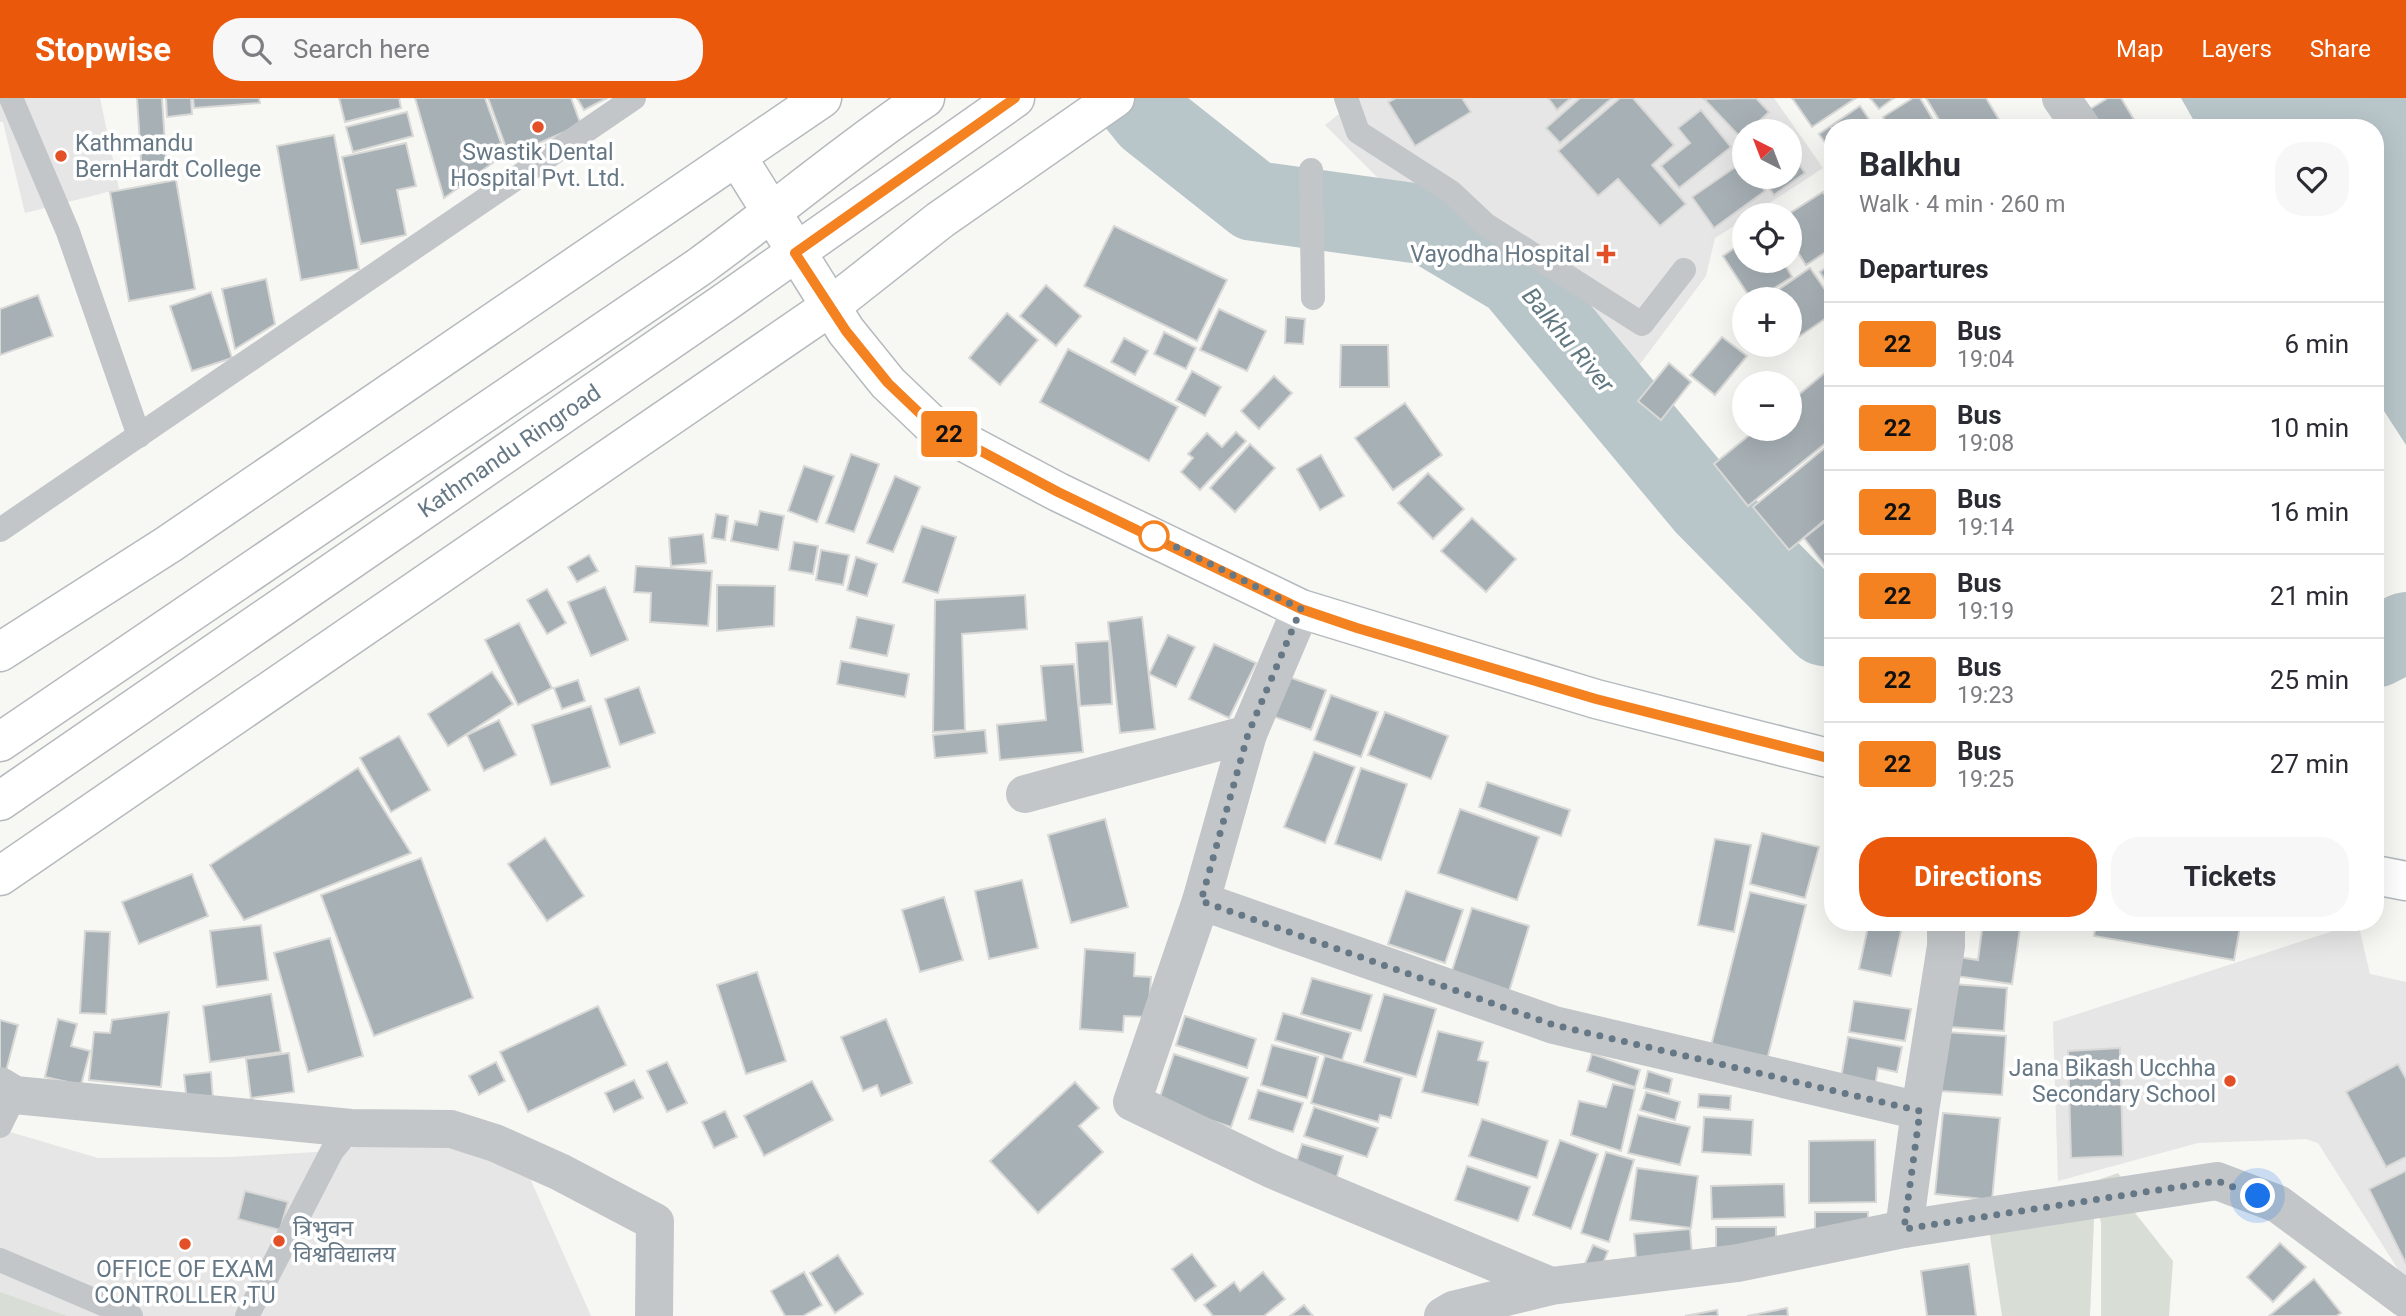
<!DOCTYPE html>
<meta charset="utf-8">
<style>
:root{--surface:#fff;--page:#f7f7f7;--text:#2b2b33;--muted:#7c7c81;--line:#e1e1e2;--accent:#ea580c}
body{margin:0;font-family:Roboto,"Noto Sans Devanagari",sans-serif;background:var(--page);color:var(--text);height:100vh;display:flex;flex-direction:column;font-size:26px;white-space:nowrap}
*{box-sizing:border-box;margin:0}
p{font-size:23px;color:var(--muted)}
.icon{flex:none;width:38px;height:38px;fill:none;stroke:currentColor;stroke-width:2;stroke-linecap:round;stroke-linejoin:round}
.map{position:relative;flex:1;overflow:hidden}
.drawer{position:absolute;left:1824px;top:21px;width:560px;height:812px;display:flex;flex-direction:column;background:var(--surface);border-radius:28px;box-shadow:0 7px 28px #0002}
.drawer>*{flex:none}
.badge{padding:0 14px;border-radius:5px;font-size:24px;line-height:46px}
.needle{width:46px;rotate:318deg}
.buttons{position:absolute;left:1732px;top:21px;display:grid;gap:14px}
.buttons a{display:grid;place-items:center;width:70px;height:70px;border-radius:50%;background:var(--surface);box-shadow:0 7px 28px #0002;font-size:35px}
.you{position:absolute;width:35px;height:35px;margin:-18px;border:5px solid #fff;border-radius:50%;background:#1a73e8;box-shadow:0 0 0 10px #1a73e833}
.map>.badge{position:absolute;translate:-50% -50%;box-shadow:0 0 0 4px #fff}
h2{padding:0 35px;font-size:26px;line-height:63px}
.round{display:grid;place-items:center;flex:none;width:74px;height:74px;border-radius:28px;background:var(--page)}
.summary{display:flex;align-items:center;justify-content:space-between;height:119px;padding:0 35px}
h1{font-size:33px;font-weight:700;line-height:52px}
.action{display:flex;gap:14px;margin-top:auto;padding:14px 35px}
.action a{flex:1;height:80px;border-radius:28px;background:var(--accent);color:#fff;font-size:28px;font-weight:700;line-height:80px;text-align:center}
.action a+a{background:var(--page);color:var(--text)}
ul{padding:0;list-style:none}
li{display:flex;align-items:center;gap:21px;height:84px;padding:0 35px;border-top:2px solid var(--line)}
li div{flex:1}
li b{display:block;font-size:26px}
li em{font-style:normal}
li .badge{min-width:77px;font-weight:700;text-align:center}
header{display:flex;align-items:center;gap:42px;box-sizing:border-box;height:98px;padding:0 35px;background:var(--accent);color:#fff}
header strong{font-size:33px}
nav{display:flex;gap:38px;margin-inline-start:auto;font-size:24px}
.search{width:490px;height:63px;background:var(--page);display:flex;align-items:center;gap:18px;box-sizing:border-box;padding:0 24px;border-radius:28px;color:var(--muted);font-size:26px}
.map>svg:first-child{display:block}
.built{fill:#e5e6e5;fill-rule:evenodd}
.green{fill:#d8ded5}
.water{fill:#b8c5c9}
.lines{fill:none;stroke-linecap:round;stroke-linejoin:round}
.river{stroke:#b8c5c9;stroke-width:80}
.building{fill:#a7b0b5;stroke:#d8d8d6;stroke-width:2}
.secondary-casing{stroke:#b4babe;stroke-width:41}
.primary-casing{stroke:#b5babd;stroke-width:41}
.highway-casing{stroke:#b5b9bc;stroke-width:41}
.lane{stroke:#c2c6c9;stroke-width:24}
.street{stroke:#c2c6c9;stroke-width:38}
.secondary{stroke:#fff;stroke-width:38}
.primary{stroke:#fff;stroke-width:38}
.highway{stroke:#fff;stroke-width:38}
.line-casing{stroke:#fff;stroke-width:16}
.line{stroke:#f58220;stroke-width:10}
.walk{stroke:#667885;stroke-width:7;stroke-dasharray:0 12.6}
.poi-dot{fill:#e35027;stroke:#fff;stroke-width:2.5}
.stop-dot{fill:#fff;stroke:#f58220;stroke-width:3.5}
.labels{text-anchor:middle;stroke-width:7;stroke-linejoin:round;paint-order:stroke}
.poi-label{font-size:23px;fill:#667885;stroke:#fff;text-anchor:start}
.street-label{font-size:23px;fill:#667885;stroke:#fff}
.water-label{font-size:24px;font-style:italic;fill:#627981;stroke:#fff}
</style>
<header>
<strong>Stopwise</strong>
<div class="search"><svg class="icon" aria-label="search" viewBox="0 0 24 24"><circle cx="10" cy="10" r="6"/><path d="M15 15l6 6"/></svg>Search here</div>
<nav><a>Map</a><a>Layers</a><a>Share</a></nav>
</header>
<div class="map">
<svg width="2406" height="1218" viewBox="0 0 2406 1218">
<rect width="100%" height="100%" fill="#f7f7f4"/>
<g class="built">
<path d="M0 0H100L119 91 25 115 3 24H0Z"/>
<path d="M1359 0H1774L1823 70 1751 117H1745V121L1715 140 1706 178 1628 282 1529 171 1398 100 1325 27ZM1745 33H1790V79H1745Z"/>
<path d="M2358 825 2370 876 2406 884V1184L2318 1045 2306 1041 2198 1045 2058 1083 2053 924Z"/>
<path d="M0 1031 98 1060 231 1059 332 1053 406 1040 525 1069 591 1218H0Z"/>
</g>
<g class="green">
<path d="M2118 1075 2132 1094V1111L2173 1163 2169 1218H2101V1125L2092 1084Z"/>
<path d="M2085 1086 2094 1122 2090 1218H2002L1987 1118Z"/>
<path d="M0 1194 67 1218H0Z"/>
</g>
<path class="water" d="M2181 0H2406V347L2375 299V30H2198Z"/>
<g class="lines">
<g class="river">
<path d="M1133 0 1149 20 1254 103 1428 127 1515 179 1705 407 1824 528 1832 529"/>
<path d="M2375 550 2406 534"/>
</g>
</g>
<g class="building">
<path d="M137 0H162L167 76 142 77Z"/>
<path d="M166 0H191L192 16 167 19Z"/>
<path d="M193 0H259L260 5 194 10Z"/>
<path d="M339 0H399L401 10 345 24Z"/>
<path d="M415 0H485L505 56 444 100Z"/>
<path d="M488 0H571L581 27 509 58Z"/>
<path d="M577 0H607L584 12Z"/>
<path d="M1396 0H1462L1471 14 1415 48 1388 4Z"/>
<path d="M1548 0H1571L1557 12Z"/>
<path d="M1580 0H1612L1560 45 1546 30Z"/>
<path d="M1620 0H1633L1674 47 1652 67 1686 106 1660 128 1618 81 1598 98 1558 53Z"/>
<path d="M1756 0 1769 14 1741 40 1704 1Z"/>
<path d="M1792 0H1856L1812 29Z"/>
<path d="M1870 0H1894L1879 11Z"/>
<path d="M1913 0H1920L1938 30H1889L1883 19Z"/>
<path d="M1926 0H1986L2004 30H1944Z"/>
<path d="M2108 0H2121L2139 30H2097L2087 13Z"/>
<path d="M1860 8 1875 30H1832V55L1819 36Z"/>
<path d="M1701 12 1731 49 1679 90 1661 68 1690 45 1678 30Z"/>
<path d="M407 14 413 38 353 54 346 29Z"/>
<path d="M334 37 359 171 301 182 277 48Z"/>
<path d="M406 45 416 88 397 92 406 137 361 146 342 59Z"/>
<path d="M1790 53 1805 75 1774 97 1761 79H1790Z"/>
<path d="M1744 63 1745 79H1755L1765 93 1714 130 1692 99Z"/>
<path d="M176 82 195 191 129 203 110 94Z"/>
<path d="M1823 94 1832 109V150L1806 167 1790 142V117H1787Z"/>
<path d="M1114 128 1227 182 1197 243 1084 188Z"/>
<path d="M1745 143V163H1783L1792 179 1757 201H1751L1723 158Z"/>
<path d="M1832 165V192L1820 174Z"/>
<path d="M1810 170 1832 202V216L1794 242 1790 237V201H1765Z"/>
<path d="M266 181 275 226 235 251 222 191Z"/>
<path d="M1046 187 1081 218 1056 248 1020 218Z"/>
<path d="M211 194 232 260 192 273 170 208Z"/>
<path d="M38 197 53 238 0 257V211Z"/>
<path d="M1219 211 1266 233 1247 273 1200 252Z"/>
<path d="M1007 215 1038 242 1000 287 969 260Z"/>
<path d="M1286 219 1305 221 1303 246 1285 245Z"/>
<path d="M1164 234 1196 250 1186 271 1154 256Z"/>
<path d="M1722 239 1747 258 1715 297 1690 277Z"/>
<path d="M1124 240 1148 253 1135 277 1111 264Z"/>
<path d="M1341 247H1388L1389 289H1340Z"/>
<path d="M1068 251 1178 309 1149 363 1040 304Z"/>
<path d="M1669 265 1691 284 1661 322 1638 303Z"/>
<path d="M1832 269V340L1748 408 1714 366 1757 331H1790V304Z"/>
<path d="M1192 273 1221 289 1205 318 1176 302Z"/>
<path d="M1274 278 1292 295 1259 331 1241 313Z"/>
<path d="M1405 305 1442 357 1393 392 1355 340Z"/>
<path d="M1236 334 1246 343 1200 392 1181 374 1193 360 1188 356 1207 335 1222 349Z"/>
<path d="M1832 344V416L1789 452 1753 409Z"/>
<path d="M1250 346 1275 370 1235 414 1210 390Z"/>
<path d="M851 356 879 366 854 434 826 425Z"/>
<path d="M1321 357 1344 398 1320 412 1297 371Z"/>
<path d="M804 368 834 378 817 424 788 413Z"/>
<path d="M1428 375 1464 411 1433 441 1398 405Z"/>
<path d="M895 378 920 389 893 454 867 445Z"/>
<path d="M760 413 784 418 778 452 731 443 735 423 757 427Z"/>
<path d="M716 416 728 418 725 442 712 440Z"/>
<path d="M1832 418V477L1804 440Z"/>
<path d="M1472 420 1516 461 1486 494 1441 453Z"/>
<path d="M922 428 956 439 938 495 903 484Z"/>
<path d="M703 436 706 465 671 468 669 440Z"/>
<path d="M794 444 818 448 813 476 789 472Z"/>
<path d="M821 452 849 457 843 487 816 482Z"/>
<path d="M589 457 598 473 577 484 568 469Z"/>
<path d="M856 459 877 466 867 498 847 492Z"/>
<path d="M636 468 712 473 708 528 650 524 651 495 634 494Z"/>
<path d="M717 487 775 488 774 528 717 533Z"/>
<path d="M605 489 628 542 591 558 568 504Z"/>
<path d="M547 491 566 525 547 536 527 502Z"/>
<path d="M1025 497 1027 531 962 536 965 632 933 634 935 502Z"/>
<path d="M857 519 894 527 887 558 850 550Z"/>
<path d="M1142 519 1155 631 1120 635 1108 524Z"/>
<path d="M519 525 552 590 518 607 485 542Z"/>
<path d="M1168 537 1195 549 1176 589 1149 576Z"/>
<path d="M1109 543 1112 606 1080 608 1076 545Z"/>
<path d="M1214 546 1256 565 1229 620 1189 601Z"/>
<path d="M841 563 909 576 905 599 837 586Z"/>
<path d="M1074 566 1083 654 1000 662 997 627 1046 622 1041 568Z"/>
<path d="M492 574 513 606 448 648 428 616Z"/>
<path d="M1286 578 1326 592 1311 632 1272 618Z"/>
<path d="M578 582 585 603 562 611 554 590Z"/>
<path d="M639 589 655 635 620 647 605 601Z"/>
<path d="M1331 597 1378 614 1361 659 1314 642Z"/>
<path d="M591 608 610 669 551 687 532 627Z"/>
<path d="M1385 614 1448 638 1431 681 1368 657Z"/>
<path d="M499 622 516 657 484 673 467 637Z"/>
<path d="M985 632 987 655 935 660 933 637Z"/>
<path d="M399 638 430 692 391 714 360 660Z"/>
<path d="M1314 654 1355 669 1325 745 1284 729Z"/>
<path d="M358 670 411 755 244 822 210 767Z"/>
<path d="M1361 670 1407 686 1381 762 1335 746Z"/>
<path d="M1487 684 1570 712 1561 738 1479 709Z"/>
<path d="M1460 711 1539 739 1517 802 1438 775Z"/>
<path d="M1105 721 1128 809 1071 825 1048 737Z"/>
<path d="M1762 735 1819 749 1805 800 1750 786Z"/>
<path d="M545 740 584 798 547 823 508 766Z"/>
<path d="M1715 741 1751 747 1734 834 1698 827Z"/>
<path d="M421 760 473 900 374 938 321 797Z"/>
<path d="M192 776 208 818 139 846 122 804Z"/>
<path d="M1022 782 1038 850 989 861 975 793Z"/>
<path d="M1406 793 1463 812 1445 865 1388 846Z"/>
<path d="M1750 794 1806 807 1767 962 1711 948Z"/>
<path d="M944 799 963 862 920 874 902 812Z"/>
<path d="M1472 810 1529 828 1507 900 1449 882Z"/>
<path d="M1869 824H1903L1891 878 1859 871Z"/>
<path d="M1983 824H2021L2012 886 1949 877 1952 858 1978 862Z"/>
<path d="M2096 824H2241L2234 862 2094 838Z"/>
<path d="M261 827 268 882 217 889 210 833Z"/>
<path d="M85 833 110 834 106 916 80 915Z"/>
<path d="M330 840 363 958 308 974 274 855Z"/>
<path d="M1085 851 1135 855 1134 878 1151 879 1148 919 1124 918 1123 934 1080 931Z"/>
<path d="M757 874 786 963 746 976 717 887Z"/>
<path d="M1312 880 1372 897 1361 933 1301 916Z"/>
<path d="M1953 886 2007 890 2004 933 1950 929Z"/>
<path d="M271 896 281 954 210 964 203 908Z"/>
<path d="M1384 896 1436 911 1416 979 1364 964Z"/>
<path d="M1854 903 1911 911 1905 943 1849 934Z"/>
<path d="M598 908 626 967 528 1014 500 954Z"/>
<path d="M169 914 161 989 89 982 94 934 110 935 112 922Z"/>
<path d="M1283 915 1351 935 1342 962 1275 942Z"/>
<path d="M1185 918 1256 941 1247 970 1176 947Z"/>
<path d="M58 921 77 926 71 948 90 953 81 987 45 979Z"/>
<path d="M886 921 912 985 881 998 877 987 863 993 841 939Z"/>
<path d="M0 922 18 927 6 973 0 972Z"/>
<path d="M1438 933 1483 944 1478 962 1488 964 1478 1007 1422 994Z"/>
<path d="M1945 934 2006 938 2002 997 1941 993Z"/>
<path d="M1848 939 1902 949 1897 974 1878 970 1874 993 1840 986Z"/>
<path d="M1272 947 1318 959 1307 1000 1261 987Z"/>
<path d="M2120 950 2123 1058 2071 1060 2068 953Z"/>
<path d="M289 955 294 994 251 1000 246 961Z"/>
<path d="M1174 956 1248 980 1231 1029 1158 1005Z"/>
<path d="M1592 956 1640 972 1635 989 1587 973Z"/>
<path d="M1325 958 1402 980 1391 1020 1380 1017 1378 1024 1311 1005Z"/>
<path d="M496 964 505 983 479 997 469 978Z"/>
<path d="M667 964 687 1005 667 1014 647 973Z"/>
<path d="M2398 966 2406 981V1059L2386 1069 2346 994Z"/>
<path d="M1648 973 1672 981 1669 996 1644 990Z"/>
<path d="M211 974 213 1002 187 1004 184 977Z"/>
<path d="M634 982 643 1000 614 1014 605 995Z"/>
<path d="M812 983 833 1022 764 1058 744 1018Z"/>
<path d="M1075 984 1099 1010 1079 1028 1103 1054 1038 1115 990 1063Z"/>
<path d="M1613 986 1635 991 1621 1053 1571 1037 1579 1003 1606 1009Z"/>
<path d="M1258 992 1303 1005 1293 1034 1249 1021Z"/>
<path d="M1646 994 1680 1004 1675 1022 1640 1012Z"/>
<path d="M1699 996 1731 998 1730 1012 1698 1009Z"/>
<path d="M1314 1009 1378 1030 1367 1059 1304 1038Z"/>
<path d="M725 1013 737 1039 714 1050 702 1024Z"/>
<path d="M1943 1015 2000 1020 1992 1102 1935 1096Z"/>
<path d="M1638 1017 1690 1029 1680 1067 1628 1055Z"/>
<path d="M1704 1019 1753 1022 1751 1057 1702 1054Z"/>
<path d="M1482 1021 1548 1043 1537 1080 1469 1058Z"/>
<path d="M1560 1042 1598 1056 1571 1131 1533 1117Z"/>
<path d="M1875 1042 1876 1104 1809 1105V1043Z"/>
<path d="M1302 1046 1343 1058 1335 1085 1294 1072Z"/>
<path d="M1606 1054 1634 1062 1609 1144 1581 1135Z"/>
<path d="M1467 1068 1530 1089 1518 1123 1455 1102Z"/>
<path d="M1637 1070 1698 1078 1691 1130 1630 1122Z"/>
<path d="M2406 1073V1166L2369 1091Z"/>
<path d="M1784 1086 1785 1119 1712 1121 1711 1088Z"/>
<path d="M245 1093 288 1104 280 1132 238 1121Z"/>
<path d="M1815 1114H1868V1136L1815 1137Z"/>
<rect x="1716" y="1129" width="60" height="25"/>
<path d="M1690 1131 1692 1156 1637 1170 1634 1136Z"/>
<path d="M2280 1145 2306 1169 2273 1204 2247 1179Z"/>
<path d="M1593 1147 1608 1153 1597 1181 1581 1175Z"/>
<path d="M1192 1156 1216 1188 1195 1203 1172 1171Z"/>
<path d="M838 1157 863 1196 835 1215 810 1175Z"/>
<path d="M1969 1166 1976 1218H1927L1921 1173Z"/>
<path d="M804 1174 822 1207 803 1218H785L771 1193Z"/>
<path d="M1263 1174 1285 1201 1264 1218H1213L1204 1207 1234 1184 1240 1193Z"/>
<path d="M2314 1181 2341 1215 2336 1218H2269Z"/>
<path d="M1304 1207 1313 1218H1290Z"/>
<path d="M1787 1210 1788 1218H1747Z"/>
<path d="M1717 1212 1718 1218H1685Z"/>
</g>
<g class="lines">
<defs>
<g id="secondary">
<path d="M737 59 846 233 888 285 932 327 1058 394 1301 511 1596 601 1832 661"/>
<path d="M2375 777 2406 783"/>
</g>
<g id="primary">
<path d="M0 554 169 446 822 0"/>
<path d="M0 778 831 208 940 122 1115 0"/>
</g>
<g id="highway">
<path d="M0 644 699 169C775 114 847 52 925 0"/>
<path id="s1" d="M0 703 724 205 1015 0"/>
</g>
</defs>
<use href="#secondary" class="secondary-casing"/>
<use href="#primary" class="primary-casing"/>
<use href="#highway" class="highway-casing"/>
<g class="lane">
<path d="M11 0 68 134 139 338"/>
<path d="M1346 0 1358 34 1451 94 1485 126 1642 226 1684 172"/>
<path d="M1311 72 1313 200"/>
<path d="M0 432 634 0"/>
<path d="M0 1028 15 997"/>
<path d="M0 1162 131 1218"/>
<path d="M247 1218 332 1053 351 1030"/>
</g>
<g class="street">
<path d="M2061 0 2082 30"/>
<path d="M1025 696 1248 636"/>
<path d="M1201 803 1248 636 1301 511"/>
<path d="M0 988 15 997 351 1030 451 1031 495 1045 560 1074 655 1124 654 1218"/>
<path d="M1904 1131 1920 1013"/>
<path d="M1551 1188 1271 1071 1132 1004 1201 803 1554 927 1920 1013 1946 848V824"/>
<path d="M1443 1218 1453 1212 1551 1188 1738 1165 1904 1131 2217 1083 2278 1106 2406 1201"/>
</g>
<use href="#secondary" class="secondary"/>
<use href="#primary" class="primary"/>
<use href="#highway" class="highway"/>
</g>
<g class="lines">
<defs>
<path id="line" d="M1015 0 795 155 846 233 888 285 932 327 1058 394 1301 511 1357 530 1596 601 1832 661"/>
</defs>
<use href="#line" class="line-casing"/>
<use href="#line" class="line"/>
<path class="walk" d="M1154 438 1301 511 1248 636 1201 803 1554 927 1920 1013 1904 1131 2217 1083 2258 1098"/>
</g>
<g class="poi-dot">
<circle cx="538" cy="29" r="7"/>
<circle cx="61" cy="58" r="7"/>
<path d="M1602.5 145.5h7v7h7v7h-7v7h-7v-7h-7v-7h7z"/>
<circle cx="2230" cy="983" r="7"/>
<circle cx="279" cy="1143" r="7"/>
<circle cx="185" cy="1146" r="7"/>
</g>
<circle class="stop-dot" cx="1154" cy="438" r="14"/>
<g class="labels">
<g class="poi-label">
<text x="75" y="53">Kathmandu<tspan x="75" dy="26">BernHardt College</tspan></text>
<text x="538" y="62" text-anchor="middle">Swastik Dental<tspan x="538" dy="26">Hospital Pvt. Ltd.</tspan></text>
<text x="1590" y="164" text-anchor="end">Vayodha Hospital</text>
<text x="2216" y="978" text-anchor="end">Jana Bikash Ucchha<tspan x="2216" dy="26">Secondary School</tspan></text>
<text x="293" y="1138">त्रिभुवन<tspan x="293" dy="26">विश्वविद्यालय</tspan></text>
<text x="185" y="1179" text-anchor="middle">OFFICE OF EXAM<tspan x="185" dy="26">CONTROLLER ,TU</tspan></text>
</g>
<g class="street-label">
<text dy="8" stroke="none"><textPath href="#s1" startOffset="618">Kathmandu Ringroad</textPath></text>
</g>
<g class="water-label">
<text transform="translate(1568 242) rotate(50)" y="8">Balkhu River</text>
</g>
</g>
</svg>
<div class="buttons">
<a><svg class="needle" viewBox="-14 -14 28 28"><path d="M0-13l5 13h-10z" fill="#e53935"/><path d="M0 13l5-13h-10z" fill="#7c7c81"/></svg></a>
<a><svg class="icon" aria-label="locate" viewBox="0 0 24 24"><circle cx="12" cy="12" r="6"/><path d="M12 2v4M12 18v4M2 12h4M18 12h4"/></svg></a>
<a>+</a>
<a>−</a>
</div>
<div class="you" style="left:2258px;top:1098px"></div>
<b class="badge" style="left:949px;top:336px;background:#f58220;color:#111">22</b>
<section class="drawer">
<div class="summary"><div><h1>Balkhu</h1><p>Walk · 4 min · 260 m</p></div><a class="round"><svg class="icon" aria-label="heart" viewBox="0 0 24 24"><path d="M12 20l-8-8c-3-5 5-10 8-4 3-6 11-1 8 4z"/></svg></a></div>
<h2>Departures</h2>
<ul>
<li><span class="badge" style="background:#f58220;color:#111">22</span><div><b>Bus</b><p>19:04</p></div><em>6 min</em></li>
<li><span class="badge" style="background:#f58220;color:#111">22</span><div><b>Bus</b><p>19:08</p></div><em>10 min</em></li>
<li><span class="badge" style="background:#f58220;color:#111">22</span><div><b>Bus</b><p>19:14</p></div><em>16 min</em></li>
<li><span class="badge" style="background:#f58220;color:#111">22</span><div><b>Bus</b><p>19:19</p></div><em>21 min</em></li>
<li><span class="badge" style="background:#f58220;color:#111">22</span><div><b>Bus</b><p>19:23</p></div><em>25 min</em></li>
<li><span class="badge" style="background:#f58220;color:#111">22</span><div><b>Bus</b><p>19:25</p></div><em>27 min</em></li>
</ul>
<div class="action"><a>Directions</a><a>Tickets</a></div>
</section>
</div>
